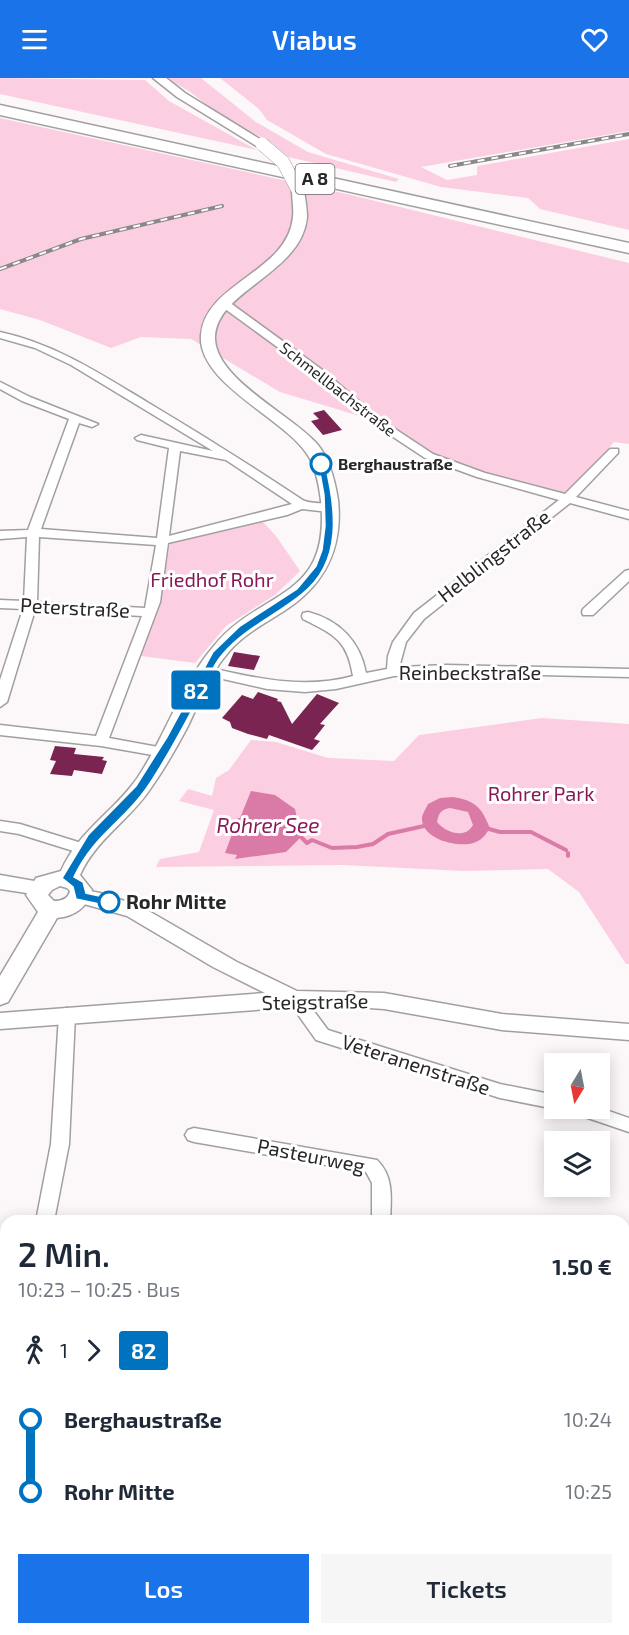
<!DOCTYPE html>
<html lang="de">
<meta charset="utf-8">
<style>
:root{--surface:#fff;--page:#f6f6f7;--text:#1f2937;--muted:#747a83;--accent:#1a73e8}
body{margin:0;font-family:"Exo 2",sans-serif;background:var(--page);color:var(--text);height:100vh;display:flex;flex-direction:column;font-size:22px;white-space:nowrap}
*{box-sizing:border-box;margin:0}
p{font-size:20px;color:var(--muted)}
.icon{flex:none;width:33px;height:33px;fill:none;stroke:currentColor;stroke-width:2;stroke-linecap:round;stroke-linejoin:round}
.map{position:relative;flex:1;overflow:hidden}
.side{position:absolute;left:0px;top:1137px;width:630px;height:420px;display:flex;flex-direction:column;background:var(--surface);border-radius:18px 18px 0 0;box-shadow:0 3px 15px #0003}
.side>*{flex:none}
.badge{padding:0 12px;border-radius:4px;font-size:21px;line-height:39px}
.needle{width:39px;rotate:190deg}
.tools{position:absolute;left:544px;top:975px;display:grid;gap:12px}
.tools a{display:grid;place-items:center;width:66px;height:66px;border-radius:0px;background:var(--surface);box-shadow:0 3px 15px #0003;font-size:30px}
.map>.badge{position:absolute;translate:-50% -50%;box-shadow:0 0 0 3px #fff}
.legs{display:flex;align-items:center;gap:9px;height:66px;padding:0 18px;font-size:20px}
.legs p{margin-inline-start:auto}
.head{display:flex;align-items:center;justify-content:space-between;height:102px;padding:0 18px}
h1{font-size:33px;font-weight:600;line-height:45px}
.primary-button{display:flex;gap:12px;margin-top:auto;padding:12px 18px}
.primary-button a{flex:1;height:69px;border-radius:0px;background:var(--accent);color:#fff;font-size:24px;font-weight:600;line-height:69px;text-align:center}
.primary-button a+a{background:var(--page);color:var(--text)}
ul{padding:0 18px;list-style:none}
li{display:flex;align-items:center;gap:21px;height:72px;font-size:22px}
li i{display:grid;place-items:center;width:9px;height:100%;margin:0 8px;background:currentColor}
li i::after{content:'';width:15px;height:15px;margin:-8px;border:4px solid;border-radius:50%;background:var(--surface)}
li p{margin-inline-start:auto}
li:first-child i{background:linear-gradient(#0000 50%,currentColor 0)}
li:last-child i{background:linear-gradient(currentColor 50%,#0000 0)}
header{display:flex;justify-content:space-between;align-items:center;height:78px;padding:0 18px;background:var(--accent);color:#fff;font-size:27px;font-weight:600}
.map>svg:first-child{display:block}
.green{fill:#fccee1}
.water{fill:#da7ba7;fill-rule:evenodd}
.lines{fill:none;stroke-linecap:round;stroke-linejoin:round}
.stream{stroke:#da7ba7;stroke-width:4}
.building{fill:#7a2451}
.minor-casing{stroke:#a29fa0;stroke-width:3}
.tertiary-casing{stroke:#a29fa0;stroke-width:3}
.secondary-casing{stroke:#a29fa0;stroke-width:3}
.motorway-casing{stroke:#a29fa0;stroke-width:3}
.minor{fill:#fff;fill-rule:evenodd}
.tertiary{fill:#fff;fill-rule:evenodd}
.secondary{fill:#fff;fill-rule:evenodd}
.motorway{fill:#fff;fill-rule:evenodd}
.rail-casing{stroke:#8b8889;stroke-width:4}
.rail{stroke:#fff;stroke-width:2;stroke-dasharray:7;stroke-linecap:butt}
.secondary-bridge-casing{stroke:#a29fa0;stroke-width:14;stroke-linecap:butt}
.secondary-bridge{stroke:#fff;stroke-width:13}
.line-1{fill:#0073c0;stroke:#fff;stroke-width:1.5}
.stop-1-dot{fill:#fff;stroke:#0073c0;stroke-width:3}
.labels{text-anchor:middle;stroke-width:6;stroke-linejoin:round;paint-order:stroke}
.far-street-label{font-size:16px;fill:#282627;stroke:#fff}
.far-stop-label{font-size:16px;font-weight:bold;fill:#282627;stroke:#fff;text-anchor:start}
.shield{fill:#fff;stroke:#686768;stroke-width:1.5}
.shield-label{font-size:18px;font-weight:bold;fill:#282627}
.street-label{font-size:20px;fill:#282627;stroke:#fff}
.park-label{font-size:20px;fill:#891858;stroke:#fff}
.stop-label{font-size:20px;font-weight:bold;fill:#282627;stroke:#fff;text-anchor:start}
.water-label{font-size:21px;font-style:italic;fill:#8a1959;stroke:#fff}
</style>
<header><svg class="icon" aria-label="menu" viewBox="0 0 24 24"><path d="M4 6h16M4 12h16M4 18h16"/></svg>Viabus<svg class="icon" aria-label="heart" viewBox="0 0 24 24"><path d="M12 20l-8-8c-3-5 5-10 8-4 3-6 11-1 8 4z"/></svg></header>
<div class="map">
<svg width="629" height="1557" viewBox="0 0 629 1557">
<rect width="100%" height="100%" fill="#fcf8fa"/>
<g class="green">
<path d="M0 0 145 2 169 23 257 72 0 16Z"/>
<path d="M170 0H201L256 44 308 74 399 101 396 104 288 79 271 65 212 31 189 13 171 3Z"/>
<path d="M220 0H629V53L421 89 447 102 477 97V88L629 61V152L540 131 528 120 441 109 326 76 267 42 259 31Z"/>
<path d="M0 40 347 116 629 185V366L614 364 590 392 564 416 566 422 447 386 376 343 280 314 191 261 141 259 111 270 40 242 0 231Z"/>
<path d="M261 442 276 458 300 493 298 495 275 517 226 548 195 585 141 578 160 525 170 465Z"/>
<path d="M542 640 629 646V886H626L579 814 548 791 463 793 343 787 156 789 160 781 199 774 214 732 179 723 188 711 212 718 216 700 229 692 251 662 276 664 328 680 394 683 419 657Z"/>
</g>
<g class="water">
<path d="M251 713 275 717 295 731 301 759 286 774 235 781 237 777 225 775 238 740H240Z"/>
<path d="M453 719C476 723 481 729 490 750 486 756 483 761 476 764 461 771 420 762 422 739 423 735 426 730 428 726L440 720ZM450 730 468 734 473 747C465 762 445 754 437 744 439 735 440 732 450 730Z"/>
</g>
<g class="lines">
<g class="stream">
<path d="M489 751 500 754H531L566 772"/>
<path d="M301 759 307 765 312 762 332 770 357 769 373 766 388 756 424 748"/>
<path d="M568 775V778"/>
</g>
</g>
<g class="building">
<path d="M324 332 342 352 323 357 311 343 319 341 313 335Z"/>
<path d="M234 574 260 578 254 592 228 588Z"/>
<path d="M258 614 278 621 277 623 281 624 292 646 317 616 339 625 320 646 325 647 314 661 320 663 312 672 269 657 267 661 248 656 232 650 230 644 222 640 242 617 253 621Z"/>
<path d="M55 668 76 670 74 676 104 679 102 682 107 683 102 696 74 692 72 698 50 696 56 683 50 682Z"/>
</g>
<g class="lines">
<defs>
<g id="minor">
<path d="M221 224H229L321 291 380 341 433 376 485 395 565 416 610 371H618V375L576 419 629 433V441L570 425 424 541 406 564 400 586V589L447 587 629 591V599L447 595 394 598 336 611 305 614 267 611 201 596 199 593 206 589C256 600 303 612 353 598 347 561 334 557 303 541L302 538 303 535 308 534C339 542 360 563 366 595L387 591 388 578 393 564 414 535 559 422 477 399 425 380 372 345 313 295 221 228Z"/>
<path d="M0 254C55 266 99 295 147 324 199 355 250 387 301 421 311 428 326 422 335 430L329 434 302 431 287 437 168 465 160 524 109 660 169 671 171 674 169 677 164 679 101 668 0 657V647L96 658 142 538 35 532 7 624 0 629V602L23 531 0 530V522L24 523 27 459 0 461V453L28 452 69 341 22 323 0 311V304L30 319 98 346 92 349 79 345 41 451 157 460 169 370 137 362 135 360 141 357 213 373 71 287 35 270 0 260ZM180 373 226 382 292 426 169 458ZM39 459 156 467 145 530 37 524Z"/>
<path d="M629 492V503L593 537H583L582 534 583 531 625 493Z"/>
<path d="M0 743 20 746 88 767 90 771 88 775 83 776 19 756 0 753Z"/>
<path d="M295 915 301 916 328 952 500 1006 555 1017V1030H557L555 1031 500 1020 316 962 287 921 289 916Z"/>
<path d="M67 930 73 932 75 937 69 1066 54 1143H36L51 1066 59 937 61 932Z"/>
<path d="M571 1030H600L629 1040V1054L573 1035Z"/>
<path d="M194 1050 377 1082C394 1098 391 1121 390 1143H372V1105L366 1094 194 1064 188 1062 185 1057 188 1052Z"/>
<path d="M0 1179 6 1180V1196L0 1195Z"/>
<rect x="624" y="1190" width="5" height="16"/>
<path d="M629 1253V1297L624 1299V1255Z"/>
<path d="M0 1338 6 1339V1359L0 1358Z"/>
<path d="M624 1389 629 1391V1459L624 1458Z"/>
</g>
<g id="tertiary">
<path d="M0 797 46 805 49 810 46 815 40 817 0 811Z"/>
<path d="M80 811 100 815 140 828 237 884 297 913 384 915 502 936 629 946V962L502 952 384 931 355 929H295L0 951V935L265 915 213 889 127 838 73 823 71 818 73 813Z"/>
</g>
<g id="secondary">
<path d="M153 0H166L185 15 268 66 262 70 258 69 177 19Z"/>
<path d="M298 108 304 112C305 121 307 130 307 139 302 195 218 212 215 258 213 301 293 337 318 367 330 382 335 403 338 422 343 471 325 507 284 533 264 546 242 557 227 576 209 597 200 623 188 648 177 669 165 690 151 710 130 742 96 761 80 797L92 812C87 830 75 838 57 840L8 924 0 927V898L38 834 26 817 36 800 61 793C79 752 114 734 138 699 166 657 181 607 213 569 260 510 331 524 321 423 319 407 316 389 307 376 284 340 197 305 201 257 205 205 288 194 293 139 294 131 292 121 292 112ZM60 808 67 810 70 813C68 821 62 823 54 823L48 817 52 812Z"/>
</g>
<path id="motorway" d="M0 27 629 165V175L0 37Z"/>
</defs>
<use href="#minor" class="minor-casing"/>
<use href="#tertiary" class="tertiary-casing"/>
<use href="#secondary" class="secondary-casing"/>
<use href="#motorway" class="motorway-casing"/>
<use href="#minor" class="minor"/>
<use href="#tertiary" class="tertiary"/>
<use href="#secondary" class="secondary"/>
<use href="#motorway" class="motorway"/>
<defs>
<g id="rail">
<path d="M450 88 629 56"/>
<path d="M0 191 81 161 222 128"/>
</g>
</defs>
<use href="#rail" class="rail-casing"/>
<use href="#rail" class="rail"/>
<defs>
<path id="secondary-bridge" d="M262 66 283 84 298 112"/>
</defs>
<use href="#secondary-bridge" class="secondary-bridge-casing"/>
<use href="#secondary-bridge" class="secondary-bridge"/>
</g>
<path class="line-1" d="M318 384 325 386C336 431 343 484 302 516 275 538 245 550 222 577 212 588 206 607 198 621 182 651 166 682 146 711 123 744 93 758 74 799L83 804 86 815 113 821V827L109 828 76 821 73 809 62 800 88 757 136 708 167 659 213 574 240 548 297 511 316 488 322 472 325 448 324 417Z"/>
<g class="stop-1-dot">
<circle cx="321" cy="386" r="10"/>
<circle cx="109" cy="824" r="10"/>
</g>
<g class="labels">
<g class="far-street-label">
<text transform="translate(338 311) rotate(38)" y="6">Schmellbachstraße</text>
</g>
<g class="far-stop-label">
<text x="338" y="392">Berghaustraße</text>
</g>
<rect class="shield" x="295.5" y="86" width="39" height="30" rx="4.5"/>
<g class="shield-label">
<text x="315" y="107">A 8</text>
</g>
<g class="street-label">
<text transform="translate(494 478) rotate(-38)" y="7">Helblingstraße</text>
<text transform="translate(75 530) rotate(3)" y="7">Peterstraße</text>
<text x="470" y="602">Reinbeckstraße</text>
<text transform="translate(315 924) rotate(-1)" y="7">Steigstraße</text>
<text transform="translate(416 987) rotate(18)" y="7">Veteranenstraße</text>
<text transform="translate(311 1078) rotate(11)" y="7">Pasteurweg</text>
</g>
<g class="park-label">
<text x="212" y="509">Friedhof Rohr</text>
<text x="541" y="723">Rohrer Park</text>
</g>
<g class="stop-label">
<text x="126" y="831">Rohr Mitte</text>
</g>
<g class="water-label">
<text x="268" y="755">Rohrer See</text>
</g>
</g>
</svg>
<div class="tools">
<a><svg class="needle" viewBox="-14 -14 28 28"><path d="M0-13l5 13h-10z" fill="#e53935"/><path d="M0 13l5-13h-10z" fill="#747a83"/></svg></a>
<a><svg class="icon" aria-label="layers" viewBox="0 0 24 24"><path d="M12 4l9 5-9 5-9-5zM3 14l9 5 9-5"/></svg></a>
</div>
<b class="badge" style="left:196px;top:612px;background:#0073c0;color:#fff">82</b>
<section class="side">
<div class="head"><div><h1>2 Min.</h1><p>10:23 – 10:25 · Bus</p></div><b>1.50 €</b></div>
<div class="legs"><svg class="icon" aria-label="walk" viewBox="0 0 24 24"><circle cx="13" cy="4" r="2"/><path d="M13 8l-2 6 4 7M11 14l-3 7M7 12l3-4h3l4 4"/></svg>1<svg class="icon" aria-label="forward" viewBox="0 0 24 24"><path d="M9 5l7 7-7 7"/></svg><b class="badge" style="background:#0073c0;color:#fff">82</b></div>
<ul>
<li><i style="color:#0073c0"></i><b>Berghaustraße</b><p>10:24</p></li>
<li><i style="color:#0073c0"></i><b>Rohr Mitte</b><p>10:25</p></li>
</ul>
<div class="primary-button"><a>Los</a><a>Tickets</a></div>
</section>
</div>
